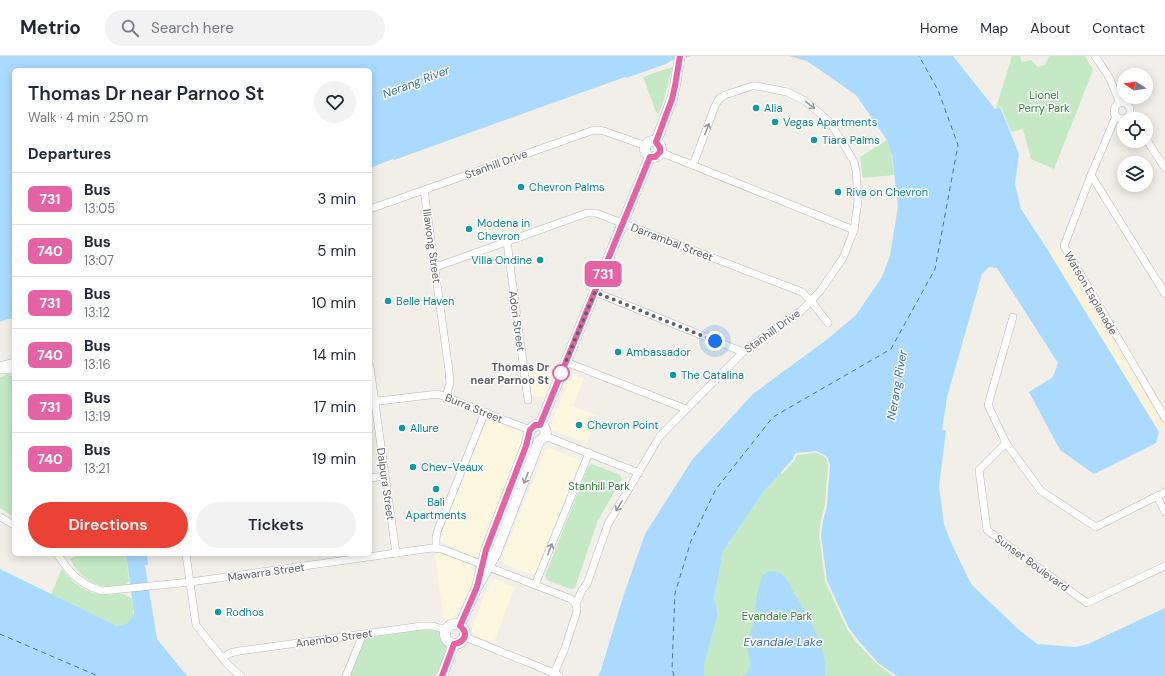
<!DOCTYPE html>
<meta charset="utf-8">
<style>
:root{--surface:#fff;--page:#f2f2f3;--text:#1f2937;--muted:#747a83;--line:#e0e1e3;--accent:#ea4335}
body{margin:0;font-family:"DM Sans",sans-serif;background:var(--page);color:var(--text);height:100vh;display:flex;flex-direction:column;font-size:15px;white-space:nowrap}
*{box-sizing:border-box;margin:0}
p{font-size:13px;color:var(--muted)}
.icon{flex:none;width:22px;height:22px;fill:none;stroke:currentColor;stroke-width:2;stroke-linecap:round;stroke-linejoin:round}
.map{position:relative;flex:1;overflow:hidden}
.panel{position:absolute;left:12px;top:12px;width:360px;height:488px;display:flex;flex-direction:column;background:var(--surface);border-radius:6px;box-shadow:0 2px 10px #0003}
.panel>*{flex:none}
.badge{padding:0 8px;border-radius:6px;font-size:14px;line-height:26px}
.needle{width:26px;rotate:282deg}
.tools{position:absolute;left:1117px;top:12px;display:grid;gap:8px}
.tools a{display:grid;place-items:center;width:36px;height:36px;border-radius:50%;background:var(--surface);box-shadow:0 2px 10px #0003;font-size:20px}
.you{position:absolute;width:20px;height:20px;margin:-10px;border:3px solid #fff;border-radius:50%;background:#1a73e8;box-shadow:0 0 0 6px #1a73e833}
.map>.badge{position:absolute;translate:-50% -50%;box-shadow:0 0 0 2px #fff}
h2{padding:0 16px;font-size:15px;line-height:36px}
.round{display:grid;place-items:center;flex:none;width:42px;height:42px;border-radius:21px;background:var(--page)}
.summary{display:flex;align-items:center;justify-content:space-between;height:68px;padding:0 16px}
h1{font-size:19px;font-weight:600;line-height:30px}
.button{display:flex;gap:8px;margin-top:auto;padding:8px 16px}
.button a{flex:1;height:46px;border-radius:24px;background:var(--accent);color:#fff;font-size:16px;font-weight:600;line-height:46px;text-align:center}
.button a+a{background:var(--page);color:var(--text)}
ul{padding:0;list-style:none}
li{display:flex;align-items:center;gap:12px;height:52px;padding:0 16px;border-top:1px solid var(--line)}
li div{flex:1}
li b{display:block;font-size:15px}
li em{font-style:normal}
li .badge{min-width:44px;font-weight:700;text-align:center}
header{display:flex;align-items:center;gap:24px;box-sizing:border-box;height:56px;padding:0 20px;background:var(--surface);border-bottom:1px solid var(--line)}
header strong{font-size:19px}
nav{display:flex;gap:22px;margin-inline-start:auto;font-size:14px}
.search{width:280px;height:36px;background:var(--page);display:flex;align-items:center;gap:10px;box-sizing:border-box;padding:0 14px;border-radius:22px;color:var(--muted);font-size:15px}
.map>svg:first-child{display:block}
.commercial{fill:#fef7e0}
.green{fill:#c5e8c5}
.sand{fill:#fbf3d9}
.water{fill:#aadaff}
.pier{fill:#f1efe8}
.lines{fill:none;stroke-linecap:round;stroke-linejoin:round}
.ferry{stroke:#4174aa;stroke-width:1;stroke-dasharray:5 4;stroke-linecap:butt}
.street-casing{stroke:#b5b8bc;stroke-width:8}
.secondary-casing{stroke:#b6babf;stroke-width:11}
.street{stroke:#fff;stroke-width:7}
.secondary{stroke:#fff;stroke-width:10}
.oneway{stroke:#979a9d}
.line-casing{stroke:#fff;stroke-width:9}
.line{stroke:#e463a4;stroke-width:6}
.walk{stroke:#5f6368;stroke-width:4;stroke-dasharray:0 7.2}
.culture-dot{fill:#0f9aa8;stroke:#fff;stroke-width:1.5}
.stop-dot{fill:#fff;stroke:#e463a4;stroke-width:2}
.labels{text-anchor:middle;stroke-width:3;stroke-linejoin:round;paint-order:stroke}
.park-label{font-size:11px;fill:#348238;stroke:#fff}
.culture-label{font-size:11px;fill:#0d838f;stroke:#fff;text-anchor:start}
.street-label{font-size:11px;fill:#5f6368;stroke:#fff}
.stop-label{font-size:11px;font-weight:bold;fill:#5f6368;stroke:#fff;text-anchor:end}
.water-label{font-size:12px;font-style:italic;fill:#4174aa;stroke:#fff}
</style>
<header>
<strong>Metrio</strong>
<div class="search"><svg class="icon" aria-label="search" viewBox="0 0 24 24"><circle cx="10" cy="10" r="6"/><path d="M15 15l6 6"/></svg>Search here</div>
<nav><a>Home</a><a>Map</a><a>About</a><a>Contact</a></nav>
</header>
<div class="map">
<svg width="1165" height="620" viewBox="0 0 1165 620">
<rect width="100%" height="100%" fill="#f1efe8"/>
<g class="commercial">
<path d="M528 312 557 316 547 341H536L532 339Z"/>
<path d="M574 318 584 322 573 350 597 360 587 387 552 374 550 369 570 321Z"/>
<path d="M491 364 514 374V373L524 376 526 379 480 499 473 501 468 499 466 496 443 487 440 484V480L485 367 488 365Z"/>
<path d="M550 392 578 403 580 407 536 517 532 518 504 508 502 503 545 394Z"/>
<path d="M440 497 473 510 476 514V518L468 539 458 563 453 568 448 569 444 568 435 498Z"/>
<path d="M495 523 515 531 494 586 474 579 471 574 490 526Z"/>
</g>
<g class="green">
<path d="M1012 0H1020L1022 6 1031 4 1038 11 1045 9 1049 0H1085L1093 14 1054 113 1031 103 1023 73 1011 76 1001 50 996 52Z"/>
<path d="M673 9 664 43 659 57 656 56 643 21 672 11Z"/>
<path d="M887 84 891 96 894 119 863 122 860 101Z"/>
<path d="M8 318 14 319V461L0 452V322Z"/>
<path d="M816 395 826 400 878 607 897 620H704V609L718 558 714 543 723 495 764 435 781 416 796 397Z"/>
<path d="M592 408 620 419 622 423 598 464 575 532 571 533 547 524 545 520 588 411Z"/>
<path d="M79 498H126L129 525 125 530C120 530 114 531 109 531 92 530 77 517 70 503Z"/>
<path d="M62 513C73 528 88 539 107 539 112 539 119 537 123 538 126 539 129 541 132 543 134 556 136 571 117 570L51 538Z"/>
<path d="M420 574C460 571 445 598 436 620H350L364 586 367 582Z"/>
</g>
<path class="sand" d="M1057 191 1165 371 1159 376 1049 196Z"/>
<g class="water">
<path d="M0 0H691L674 5V3L666 8 626 22 625 21 394 104 393 103 370 112V14H14V263H8L0 266Z"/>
<path d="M789 0H953L995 53 1000 51 1019 98 1015 128 1021 153 1049 196 1159 376 1156 387 1094 418 1060 394 1029 336 1053 321 1058 307 997 212 989 211 982 218 947 341 942 374H946L939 430 944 468 949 482 971 528 1018 573 1037 588 1076 591 1088 588 1165 552V620H897L878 607 858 584 849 572 827 525 821 479 823 465 827 449 828 403 822 398 797 397 794 400 793 403 764 435 723 495 714 543 718 558 704 609V620H598L601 614 624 538 645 478 692 404 753 338 829 282 856 259 882 221 890 200 898 150 892 99 887 84 856 39 807 5Z"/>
<path d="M126 498H147L148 509H145L157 583 187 620H0V513L117 570C127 570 130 566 134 557Z"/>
<path d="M769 515C774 515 780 516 784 520 788 525 792 533 795 539 809 561 828 593 825 620H743C757 611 746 601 748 589 749 581 752 573 754 564 756 552 756 538 760 527 762 521 764 518 769 515Z"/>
</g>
<path class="pier" d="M816 395 826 400 828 403 830 409 827 449 823 465 821 479 827 525 849 572 858 584 878 607 897 620H893L877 608 856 586 847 573 825 525 819 479 821 464 825 449 828 409 827 403 822 399 816 397 797 399 795 404 782 418 781 416 793 403 794 400 796 397Z"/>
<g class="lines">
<g class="ferry">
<path d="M0 578 98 620"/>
<path d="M674 620 672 613 675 537 691 485 716 433 773 361 891 293 935 213 958 89 938 34 919 0"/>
</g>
<defs>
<g id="street">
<path d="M1095 0 1109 21 1120 47"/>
<path d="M1116 60 1091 119 1064 190 1165 362"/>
<path d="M1124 63 1118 62 1114 58 1115 51C1119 45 1126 45 1130 52V59L1125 63"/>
<path d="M1146 83 1165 112"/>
<path d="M693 109 715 50 719 43 725 39 752 30H757L787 36 805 45 830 66 850 99 854 106 856 114 858 145 854 174"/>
<path d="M1091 119 1165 238"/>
<path d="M424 134 449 315 450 327 446 340"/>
<path d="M370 153 594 74 604 75 646 90"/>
<path d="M507 186 528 344"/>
<path d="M436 211 587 157H596L802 236 811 245 828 267"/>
<path d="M595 236 743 296"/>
<path d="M1013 261 988 349 1006 387 1041 435 1096 471 1165 436"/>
<path d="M566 306 686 353"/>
<path d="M0 310 14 306"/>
<path d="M370 311 396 497"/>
<path d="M0 314 14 313"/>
<path d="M370 346 438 338 530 374"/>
<path d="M545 380 639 417"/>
<path d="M1006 387 979 414 987 474 1087 547 1165 510"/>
<path d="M370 422 384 420"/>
<path d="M1157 440 1165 456"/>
<path d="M0 461 14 469"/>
<path d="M436 492V483L437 476 485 356"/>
<path d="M57 498C61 503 64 508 68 513 77 524 88 531 102 535L190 526 432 492 442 493 571 543 576 548 577 555 565 592 553 620"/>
<path d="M186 498 196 569 228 609 241 620"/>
<path d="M535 529 589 397"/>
<path d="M576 548 582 534 587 528 608 468 660 380 743 296 801 255 811 245 821 234 843 202 854 174 660 96"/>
<path d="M465 581 554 617 559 620"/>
<path d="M223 602 230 597 239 595 422 570H433L446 574"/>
<path d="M346 620 363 578"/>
</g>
<g id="secondary">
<circle cx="653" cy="93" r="8"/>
<path d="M656 86 672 43 675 30 680 0"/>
<path d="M540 369 650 101"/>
<circle cx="455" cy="578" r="10"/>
<path d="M460 569 477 531 496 497 539 385C550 380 547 368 535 369L530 374 526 390 486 494 477 531"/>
<path d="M442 620 454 588"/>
</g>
</defs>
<use href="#street" class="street-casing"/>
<use href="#secondary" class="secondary-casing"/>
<use href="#street" class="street"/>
<use href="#secondary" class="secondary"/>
</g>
<defs><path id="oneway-shaft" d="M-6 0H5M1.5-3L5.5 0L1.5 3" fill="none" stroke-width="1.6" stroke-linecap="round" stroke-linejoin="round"/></defs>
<g class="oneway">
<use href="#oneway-shaft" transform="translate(810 49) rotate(39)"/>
<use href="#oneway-shaft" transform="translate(707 73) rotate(-69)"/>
<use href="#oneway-shaft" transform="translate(526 422) rotate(111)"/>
<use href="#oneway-shaft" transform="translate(619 450) rotate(121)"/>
<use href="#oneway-shaft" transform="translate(550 493) rotate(-68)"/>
</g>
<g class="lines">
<defs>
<path id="line" d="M442 620 454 588C465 586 469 577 460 570L477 531 486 494 526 390 530 374 535 369H540L650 101H655L660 96V92L656 86 672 43 675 30 680 0"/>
</defs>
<use href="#line" class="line-casing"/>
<use href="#line" class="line"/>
<path class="walk" d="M561 317 595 236 715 285"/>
</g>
<g class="culture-dot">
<circle cx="756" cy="52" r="4"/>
<circle cx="775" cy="66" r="4"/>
<circle cx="814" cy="84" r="4"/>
<circle cx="521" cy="131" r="4"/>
<circle cx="838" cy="136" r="4"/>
<circle cx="469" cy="173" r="4"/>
<circle cx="540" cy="204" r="4"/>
<circle cx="388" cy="245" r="4"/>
<circle cx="618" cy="296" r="4"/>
<circle cx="673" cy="319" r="4"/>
<circle cx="579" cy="369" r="4"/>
<circle cx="402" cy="372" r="4"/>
<circle cx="413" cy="411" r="4"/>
<circle cx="436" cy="433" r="4"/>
<circle cx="218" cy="556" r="4"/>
</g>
<circle class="stop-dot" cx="561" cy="317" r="8"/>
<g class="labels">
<g class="park-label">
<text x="1044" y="43">Lionel<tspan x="1044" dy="13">Perry Park</tspan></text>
<text x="599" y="434">Stanhill Park</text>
<text x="777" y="564">Evandale Park</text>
</g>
<g class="culture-label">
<text x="764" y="56">Alia</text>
<text x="783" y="70">Vegas Apartments</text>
<text x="822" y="88">Tiara Palms</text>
<text x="529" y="135">Chevron Palms</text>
<text x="846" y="140">Riva on Chevron</text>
<text x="477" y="171">Modena in<tspan x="477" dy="13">Chevron</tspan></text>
<text x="532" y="208" text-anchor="end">Villa Ondine</text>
<text x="396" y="249">Belle Haven</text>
<text x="626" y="300">Ambassador</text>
<text x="681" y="323">The Catalina</text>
<text x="587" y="373">Chevron Point</text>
<text x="410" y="376">Allure</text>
<text x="421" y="415">Chev-Veaux</text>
<text x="436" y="450" text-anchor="middle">Bali<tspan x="436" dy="13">Apartments</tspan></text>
<text x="226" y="560">Rodhos</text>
</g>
<g class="street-label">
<text transform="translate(496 108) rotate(-20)" y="4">Stanhill Drive</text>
<text transform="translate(672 186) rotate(21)" y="4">Darrambal Street</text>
<text transform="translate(432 190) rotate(82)" y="4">Illawong Street</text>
<text transform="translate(1091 237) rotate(60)" y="4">Watson Esplanade</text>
<text transform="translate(517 265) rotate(82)" y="4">Adori Street</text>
<text transform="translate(772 275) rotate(-36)" y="4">Stanhill Drive</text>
<text transform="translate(474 352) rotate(22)" y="4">Burra Street</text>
<text transform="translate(386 428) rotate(82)" y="4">Dalpura Street</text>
<text transform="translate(1032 507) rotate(36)" y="4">Sunset Boulevard</text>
<text transform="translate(266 516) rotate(-8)" y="4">Mawarra Street</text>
<text transform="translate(334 582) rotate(-8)" y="4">Anembo Street</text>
</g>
<g class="stop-label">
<text x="549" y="315">Thomas Dr<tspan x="549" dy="13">near Parnoo St</tspan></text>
</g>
<g class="water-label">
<text transform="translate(416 26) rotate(-21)" y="4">Nerang River</text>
<text transform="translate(897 329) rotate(-80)" y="4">Nerang River</text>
<text x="783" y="590">Evandale Lake</text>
</g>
</g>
</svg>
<div class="tools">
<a><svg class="needle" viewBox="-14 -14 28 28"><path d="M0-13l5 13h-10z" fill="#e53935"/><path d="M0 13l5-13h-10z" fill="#747a83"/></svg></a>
<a><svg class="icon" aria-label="locate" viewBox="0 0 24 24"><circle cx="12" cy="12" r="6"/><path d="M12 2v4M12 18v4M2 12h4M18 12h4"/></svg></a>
<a><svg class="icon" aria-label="layers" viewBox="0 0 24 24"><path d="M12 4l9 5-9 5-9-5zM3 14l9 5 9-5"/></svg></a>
</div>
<div class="you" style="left:715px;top:285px"></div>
<b class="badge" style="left:603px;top:218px;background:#e463a4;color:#fff">731</b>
<section class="panel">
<div class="summary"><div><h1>Thomas Dr near Parnoo St</h1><p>Walk · 4 min · 250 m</p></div><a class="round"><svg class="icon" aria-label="heart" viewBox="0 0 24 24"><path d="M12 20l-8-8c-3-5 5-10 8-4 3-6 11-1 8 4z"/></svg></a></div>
<h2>Departures</h2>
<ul>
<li><span class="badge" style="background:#e463a4;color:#fff">731</span><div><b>Bus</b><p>13:05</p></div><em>3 min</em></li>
<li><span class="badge" style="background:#e463a4;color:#fff">740</span><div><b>Bus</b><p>13:07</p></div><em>5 min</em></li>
<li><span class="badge" style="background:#e463a4;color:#fff">731</span><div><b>Bus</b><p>13:12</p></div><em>10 min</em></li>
<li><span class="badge" style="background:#e463a4;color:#fff">740</span><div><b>Bus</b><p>13:16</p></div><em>14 min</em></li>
<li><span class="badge" style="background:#e463a4;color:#fff">731</span><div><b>Bus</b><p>13:19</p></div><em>17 min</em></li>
<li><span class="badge" style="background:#e463a4;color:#fff">740</span><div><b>Bus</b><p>13:21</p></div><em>19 min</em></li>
</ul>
<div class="button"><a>Directions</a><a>Tickets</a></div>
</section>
</div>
